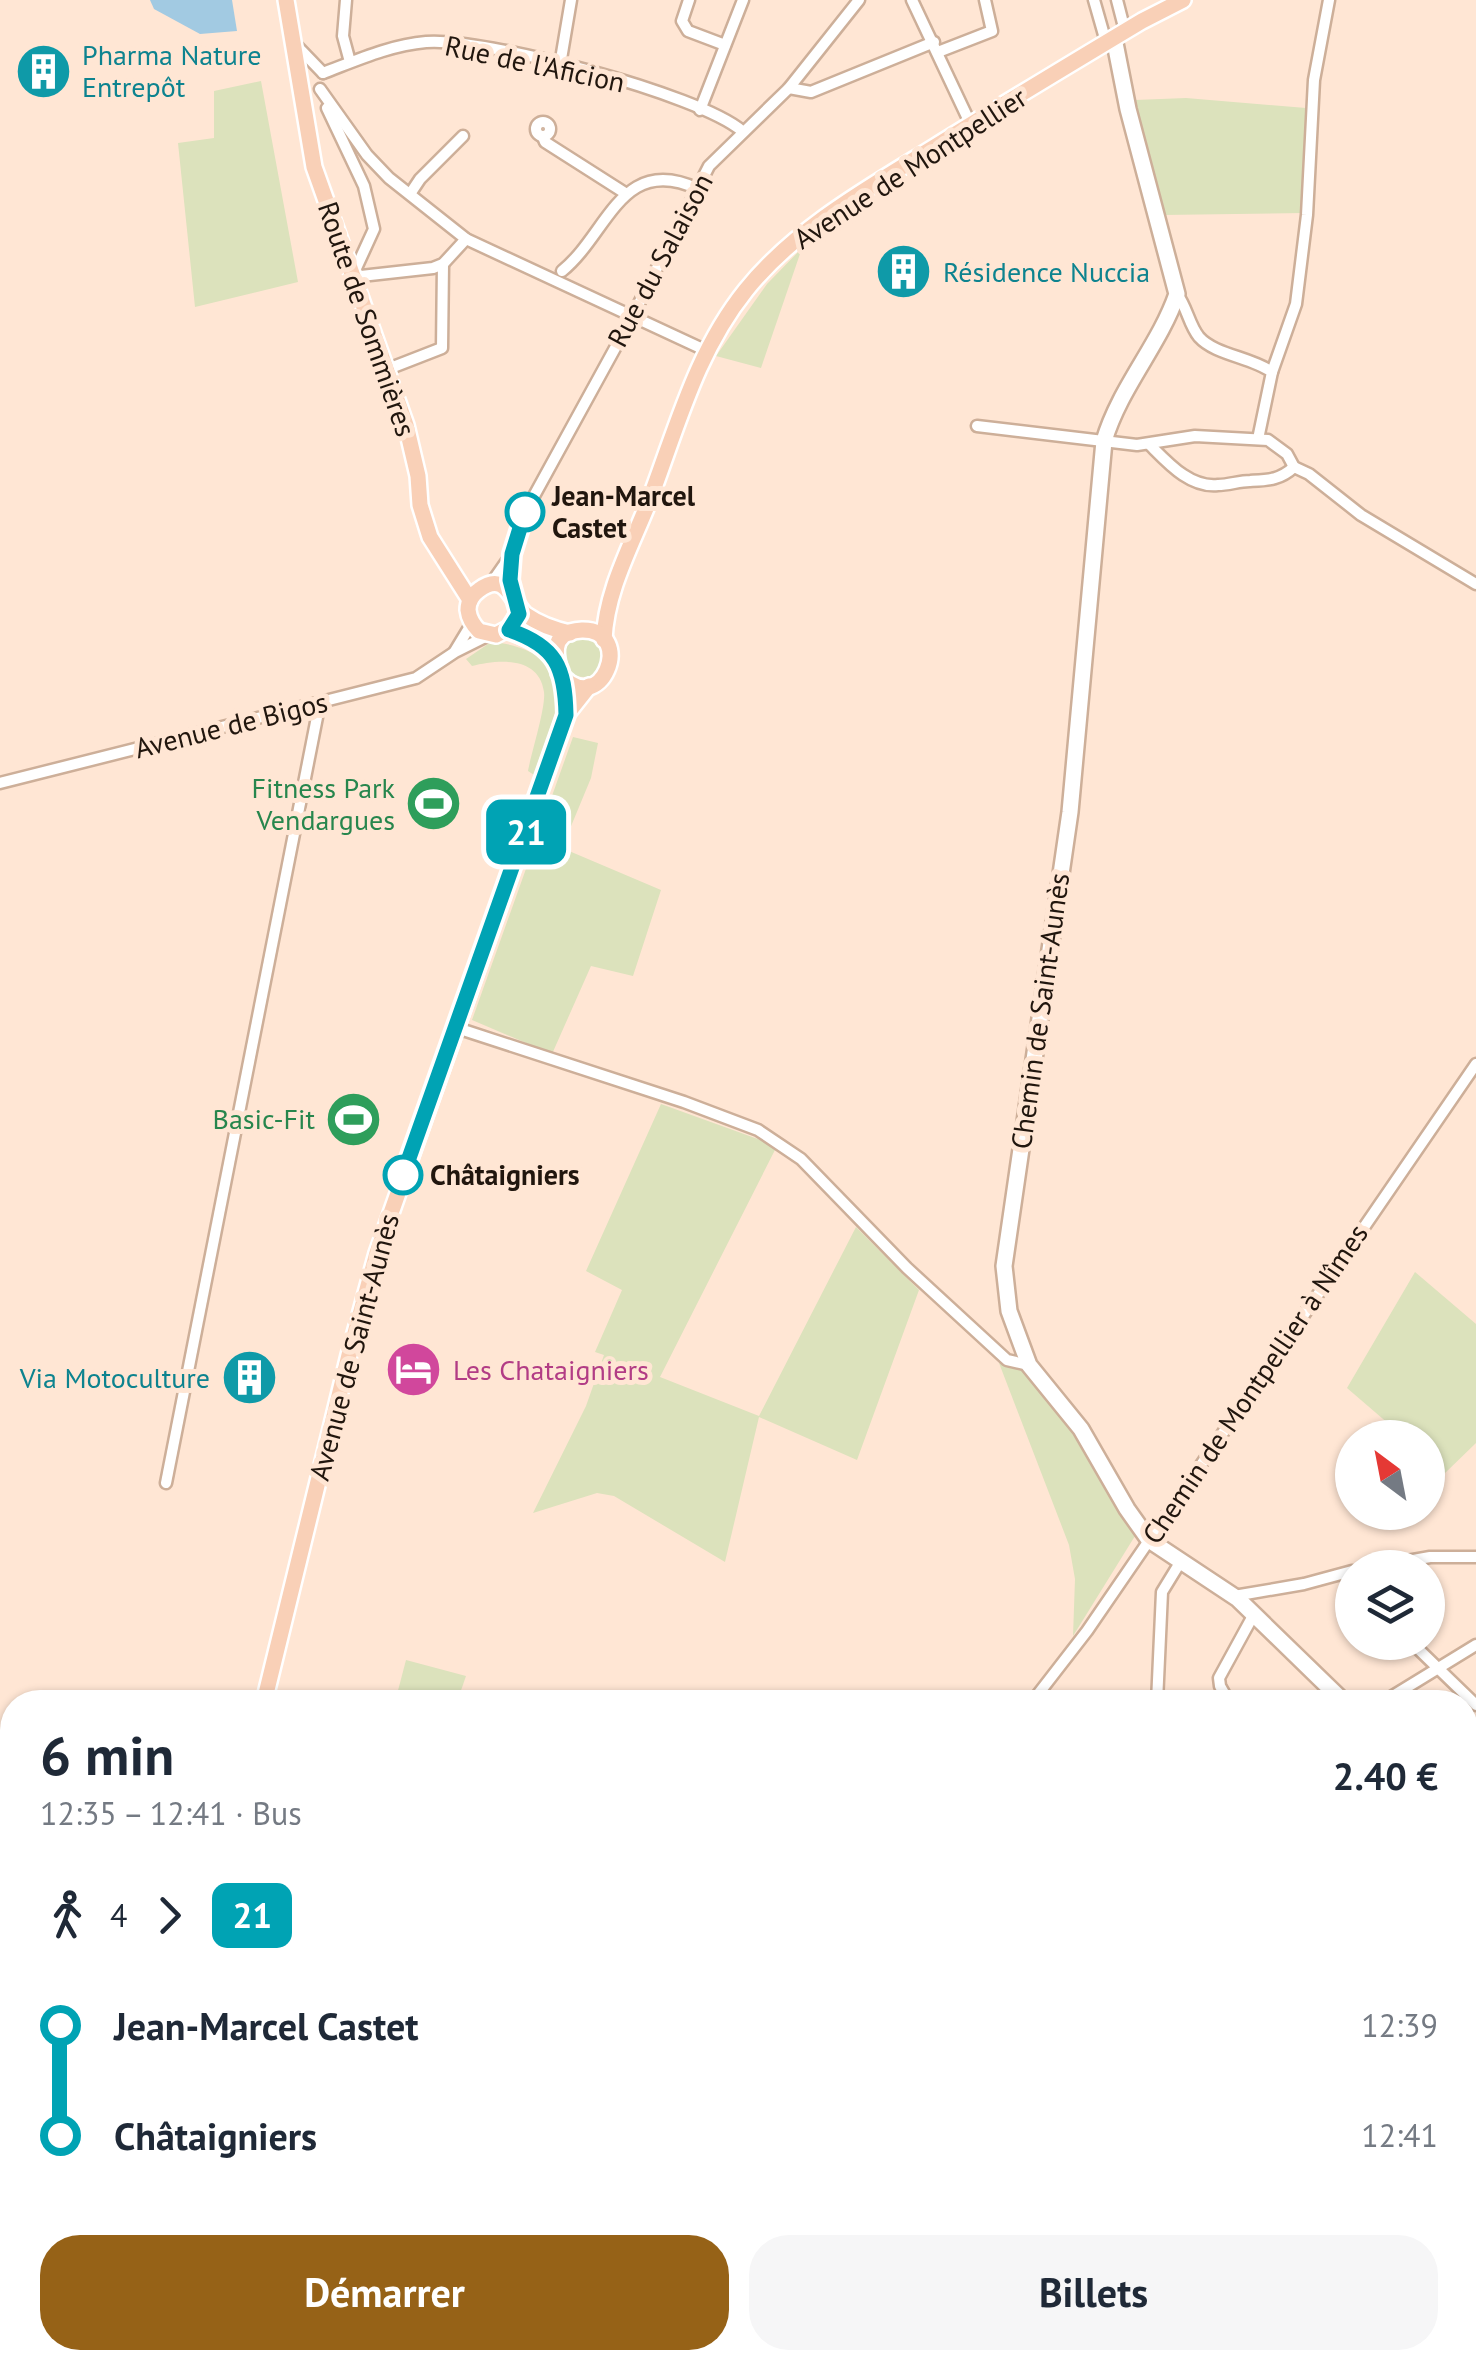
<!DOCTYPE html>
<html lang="fr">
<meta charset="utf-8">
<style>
:root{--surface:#fff;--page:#f6f6f7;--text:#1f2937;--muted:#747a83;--accent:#966217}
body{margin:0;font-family:"PT Sans",sans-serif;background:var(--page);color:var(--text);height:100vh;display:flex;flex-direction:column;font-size:38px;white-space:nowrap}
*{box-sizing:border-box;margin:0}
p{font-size:32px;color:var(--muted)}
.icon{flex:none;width:55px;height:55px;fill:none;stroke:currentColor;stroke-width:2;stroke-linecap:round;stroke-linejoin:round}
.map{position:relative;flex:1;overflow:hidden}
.panel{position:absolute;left:0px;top:1690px;width:1478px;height:680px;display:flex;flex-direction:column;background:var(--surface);border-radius:40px 40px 0 0;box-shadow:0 2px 8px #0004}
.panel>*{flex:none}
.badge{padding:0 20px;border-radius:15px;font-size:35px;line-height:65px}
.needle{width:65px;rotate:328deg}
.controls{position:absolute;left:1335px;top:1420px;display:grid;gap:20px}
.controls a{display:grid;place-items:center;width:110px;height:110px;border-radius:50%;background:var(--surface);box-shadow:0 2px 8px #0004;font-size:50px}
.map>.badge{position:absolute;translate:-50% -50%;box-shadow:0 0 0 5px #fff}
.legs{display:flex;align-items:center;gap:15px;height:110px;padding:0 40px;font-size:32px}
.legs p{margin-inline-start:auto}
.head{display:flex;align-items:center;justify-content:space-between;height:170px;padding:0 40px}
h1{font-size:55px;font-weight:700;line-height:75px}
.action{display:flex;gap:20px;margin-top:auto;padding:20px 40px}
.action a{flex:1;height:115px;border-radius:40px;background:var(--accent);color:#fff;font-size:40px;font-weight:700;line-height:115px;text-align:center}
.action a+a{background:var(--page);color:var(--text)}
ul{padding:0 40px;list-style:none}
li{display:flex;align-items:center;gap:35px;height:110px;font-size:38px}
li i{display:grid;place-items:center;width:15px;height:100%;margin:0 12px;background:currentColor}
li i::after{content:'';width:25px;height:25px;margin:-12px;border:8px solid;border-radius:50%;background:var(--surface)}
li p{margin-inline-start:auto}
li:first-child i{background:linear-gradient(#0000 50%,currentColor 0)}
li:last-child i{background:linear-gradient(currentColor 50%,#0000 0)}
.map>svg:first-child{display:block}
.green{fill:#dce2bc}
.water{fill:#a2cae2}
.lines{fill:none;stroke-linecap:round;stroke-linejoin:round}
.street-casing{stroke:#cdaf99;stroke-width:15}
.secondary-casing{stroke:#cdaf99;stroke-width:20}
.primary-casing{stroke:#fff;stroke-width:20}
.street{stroke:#fff;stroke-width:10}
.secondary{stroke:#fff;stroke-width:15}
.primary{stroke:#f9d0b7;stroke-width:15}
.line-1-casing{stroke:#fff;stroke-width:22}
.line-1{stroke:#00a3b4;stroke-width:15}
.stop-1-dot{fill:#fff;stroke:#00a3b4;stroke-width:5}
.labels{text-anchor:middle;stroke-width:10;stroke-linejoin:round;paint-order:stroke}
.culture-label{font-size:28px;fill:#0d838f;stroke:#ffe6d4;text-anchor:start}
.street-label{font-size:28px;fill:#21160e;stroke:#ffe6d4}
.stop-label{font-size:28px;font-weight:bold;fill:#21160e;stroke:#ffe6d4;text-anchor:start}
.leisure-label{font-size:28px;fill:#27864d;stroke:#ffe6d4;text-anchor:end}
.hotel-label{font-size:28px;fill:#b23c85;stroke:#ffe6d4;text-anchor:start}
</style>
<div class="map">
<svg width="1476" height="2370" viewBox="0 0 1476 2370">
<rect width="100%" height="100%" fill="#ffe6d4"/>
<g class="green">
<path d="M261 81 298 282 195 307 178 143 214 138V91Z"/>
<path d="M1186 98 1306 108 1303 213 1163 215 1135 100Z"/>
<path d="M802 248 761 368 716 356 767 284Z"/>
<circle cx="584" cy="657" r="20"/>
<path d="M491 642C521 644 562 659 558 697 555 722 541 750 534 775L528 771C531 754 546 707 544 692 539 655 497 660 472 666L466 659Z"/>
<path d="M573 737 598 743 591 778 562 848 661 890 633 976 591 966 552 1054 472 1020Z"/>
<path d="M661 1104 777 1146 660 1377 759 1416 856 1227 919 1290 857 1460 759 1417 725 1562 614 1496 597 1493 533 1513 586 1406 604 1355 595 1352 622 1290 586 1271Z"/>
<path d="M1415 1272 1476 1324V1443L1445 1473 1428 1458V1438L1404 1437 1347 1388Z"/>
<path d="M999 1363 1025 1370 1074 1431 1135 1536 1073 1636 1075 1579 1069 1545Z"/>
<path d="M406 1660 466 1676 457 1702H395Z"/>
</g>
<path class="water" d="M150 0H232L237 31 200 34 154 9Z"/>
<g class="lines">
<defs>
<g id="street">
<path d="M346 0 343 36 350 62"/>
<path d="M689 0 682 21 688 31 725 45"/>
<path d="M912 0 971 125"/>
<path d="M1094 0 1106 42"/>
<path d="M1117 0 1125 31"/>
<path d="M296 45 323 73"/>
<path d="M938 52 992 31 985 0"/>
<path d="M560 65 571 0"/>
<path d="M323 73C355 61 390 45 426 42 483 37 699 94 742 131"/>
<path d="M789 88 811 92 934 42"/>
<path d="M320 89 367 155 389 178 466 239 707 351"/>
<path d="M327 108 364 186 374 229 352 277"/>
<path d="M700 110 743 0"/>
<circle cx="543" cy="129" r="7"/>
<path d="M543 137 545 142 625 193"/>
<path d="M410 194 420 179 463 136"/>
<path d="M562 271C608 234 621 153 698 189"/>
<path d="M352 277 433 268 443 264 466 239"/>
<path d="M1177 294C1187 307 1189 325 1199 337 1215 355 1251 357 1272 372L1258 439"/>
<path d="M388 369 442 348 443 264"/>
<path d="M1272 372 1296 304 1307 215 1314 80 1329 0"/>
<path d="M977 426 1137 445 1195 436 1268 440 1287 454 1294 467 1309 474 1361 515 1476 584"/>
<path d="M1150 445C1168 463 1190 488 1218 485 1229 485 1239 481 1250 481 1268 480 1280 480 1294 467"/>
<path d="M490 585 511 555"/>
<path d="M512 592V554L523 516 631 319 709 166 789 88 859 0"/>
<path d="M455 651 472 623"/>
<path d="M0 783 416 678 455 652 489 635"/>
<path d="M457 1028 684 1102 758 1130 801 1159 907 1268 1007 1360 1029 1365"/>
<path d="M166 1483 320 702"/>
<path d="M1368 1568 1430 1557H1476"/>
<path d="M1234 1596 1304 1584 1352 1571"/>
<path d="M1411 1642 1476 1705"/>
<path d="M1032 1702 1087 1631 1476 1064"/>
<path d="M1157 1702 1162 1592 1181 1561"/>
<path d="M1229 1702 1220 1686 1219 1678 1254 1614"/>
<path d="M1383 1702 1476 1645"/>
<path d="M1465 1953 1476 1946"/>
<path d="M1465 2108 1476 2109"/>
<path d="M1465 2206 1476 2220"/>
<path d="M1465 2293 1476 2271"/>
<path d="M165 2358 176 2360V2370"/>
<path d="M797 2358 839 2364 885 2358"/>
<path d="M1153 2358 1157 2370"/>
<path d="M73 2370 76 2358"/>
<path d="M430 2370 449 2358"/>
<path d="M579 2370 593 2358"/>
<path d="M1062 2370 1068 2358"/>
</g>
<g id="secondary">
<path d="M1114 38 1128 109 1177 294C1159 346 1120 387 1104 441L1070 812 1004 1266 1009 1311 1029 1365 1081 1429 1127 1509 1149 1540 1238 1599 1344 1702"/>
<path d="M1465 1868 1476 1885"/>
</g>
<g id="primary">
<path d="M286 0 314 167 406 425 418 476 420 505 430 537 470 600"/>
<path d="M519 608 513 626 496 635 479 631C473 625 469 619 468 610 468 602 472 595 479 590 507 569 512 604 526 615 539 624 556 630 570 633"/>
<path d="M509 630 546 647 555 655"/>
<path d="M604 640C606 589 633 543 651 496 678 424 697 351 746 290 795 229 868 188 933 148 1002 105 1072 63 1142 21L1183 0"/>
<path d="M559 673C601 723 637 629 582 630 540 632 561 671 566 692 567 699 566 708 566 715"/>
<path d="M264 1702 349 1355 377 1253 566 715 589 686"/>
<path d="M202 2370 203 2358"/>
<path d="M214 2370 215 2358"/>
</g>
</defs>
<use href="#street" class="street-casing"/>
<use href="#secondary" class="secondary-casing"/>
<use href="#primary" class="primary-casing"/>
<use href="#street" class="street"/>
<use href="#secondary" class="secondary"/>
<use href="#primary" class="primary"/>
</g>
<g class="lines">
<defs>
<path id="line-1" d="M403 1175 566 715C565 667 556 646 509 630L519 614 510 580 512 554 525 512"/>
</defs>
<use href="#line-1" class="line-1-casing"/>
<use href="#line-1" class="line-1"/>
</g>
<defs>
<symbol id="building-disc" viewBox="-11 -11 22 22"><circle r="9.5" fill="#0f9aa8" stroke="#ffe6d4"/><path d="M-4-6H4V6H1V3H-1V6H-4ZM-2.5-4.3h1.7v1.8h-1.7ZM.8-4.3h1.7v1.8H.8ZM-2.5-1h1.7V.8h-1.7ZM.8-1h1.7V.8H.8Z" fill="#fff"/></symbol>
<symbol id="stadium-disc" viewBox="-11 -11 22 22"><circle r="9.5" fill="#2e9e5b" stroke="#ffe6d4"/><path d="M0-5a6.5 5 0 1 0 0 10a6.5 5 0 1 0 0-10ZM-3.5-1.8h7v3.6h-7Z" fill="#fff"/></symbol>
<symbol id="hotel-disc" viewBox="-11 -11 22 22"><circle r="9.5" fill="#d1479c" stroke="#ffe6d4"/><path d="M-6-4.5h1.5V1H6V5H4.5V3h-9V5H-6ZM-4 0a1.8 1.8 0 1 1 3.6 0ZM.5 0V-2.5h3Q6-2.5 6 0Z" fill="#fff"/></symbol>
</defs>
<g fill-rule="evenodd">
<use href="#building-disc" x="12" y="40" width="63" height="63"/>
<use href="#building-disc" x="872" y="240" width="63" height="63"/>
<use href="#stadium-disc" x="402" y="772" width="63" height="63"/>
<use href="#stadium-disc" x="322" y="1088" width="63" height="63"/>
<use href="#hotel-disc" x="382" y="1338" width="63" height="63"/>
<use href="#building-disc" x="218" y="1346" width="63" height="63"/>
</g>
<g class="stop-1-dot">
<circle cx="525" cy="512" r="18"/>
<circle cx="403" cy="1175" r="18"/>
</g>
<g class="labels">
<g class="culture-label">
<text x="82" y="65">Pharma Nature<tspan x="82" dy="32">Entrepôt</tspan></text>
<text x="943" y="282">Résidence Nuccia</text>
<text x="210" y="1388" text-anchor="end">Via Motoculture</text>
</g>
<g class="street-label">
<text transform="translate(535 64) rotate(12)" y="10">Rue de l'Aficion</text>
<text transform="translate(910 168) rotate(-33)" y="10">Avenue de Montpellier</text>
<text transform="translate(660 260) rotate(-62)" y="10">Rue du Salaison</text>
<text transform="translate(367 319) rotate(71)" y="10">Route de Sommières</text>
<text transform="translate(231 725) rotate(-14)" y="10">Avenue de Bigos</text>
<text transform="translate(1040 1011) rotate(-82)" y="10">Chemin de Saint-Aunès</text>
<text transform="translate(354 1347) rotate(-75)" y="10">Avenue de Saint-Aunès</text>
<text transform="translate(1255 1384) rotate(-56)" y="10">Chemin de Montpellier à Nîmes</text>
</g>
<g class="stop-label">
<text x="552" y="506">Jean-Marcel<tspan x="552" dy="32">Castet</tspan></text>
<text x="430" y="1185">Châtaigniers</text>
</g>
<g class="leisure-label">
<text x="395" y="798">Fitness Park<tspan x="395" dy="32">Vendargues</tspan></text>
<text x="315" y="1129">Basic-Fit</text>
</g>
<g class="hotel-label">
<text x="453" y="1380">Les Chataigniers</text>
</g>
</g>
</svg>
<div class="controls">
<a><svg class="needle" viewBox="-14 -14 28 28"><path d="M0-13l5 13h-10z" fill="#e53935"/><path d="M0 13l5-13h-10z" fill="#747a83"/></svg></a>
<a><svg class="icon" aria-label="layers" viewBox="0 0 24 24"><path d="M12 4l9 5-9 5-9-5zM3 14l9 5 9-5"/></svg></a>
</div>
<b class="badge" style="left:526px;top:832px;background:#00a3b4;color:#fff">21</b>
<section class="panel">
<div class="head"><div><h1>6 min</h1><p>12:35 – 12:41 · Bus</p></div><b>2.40 €</b></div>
<div class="legs"><svg class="icon" aria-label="walk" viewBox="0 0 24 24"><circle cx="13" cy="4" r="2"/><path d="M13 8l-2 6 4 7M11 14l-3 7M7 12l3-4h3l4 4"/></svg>4<svg class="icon" aria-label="forward" viewBox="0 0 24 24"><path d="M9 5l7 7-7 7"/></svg><b class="badge" style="background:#00a3b4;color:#fff">21</b></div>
<ul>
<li><i style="color:#00a3b4"></i><b>Jean-Marcel Castet</b><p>12:39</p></li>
<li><i style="color:#00a3b4"></i><b>Châtaigniers</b><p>12:41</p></li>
</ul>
<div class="action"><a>Démarrer</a><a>Billets</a></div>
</section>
</div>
